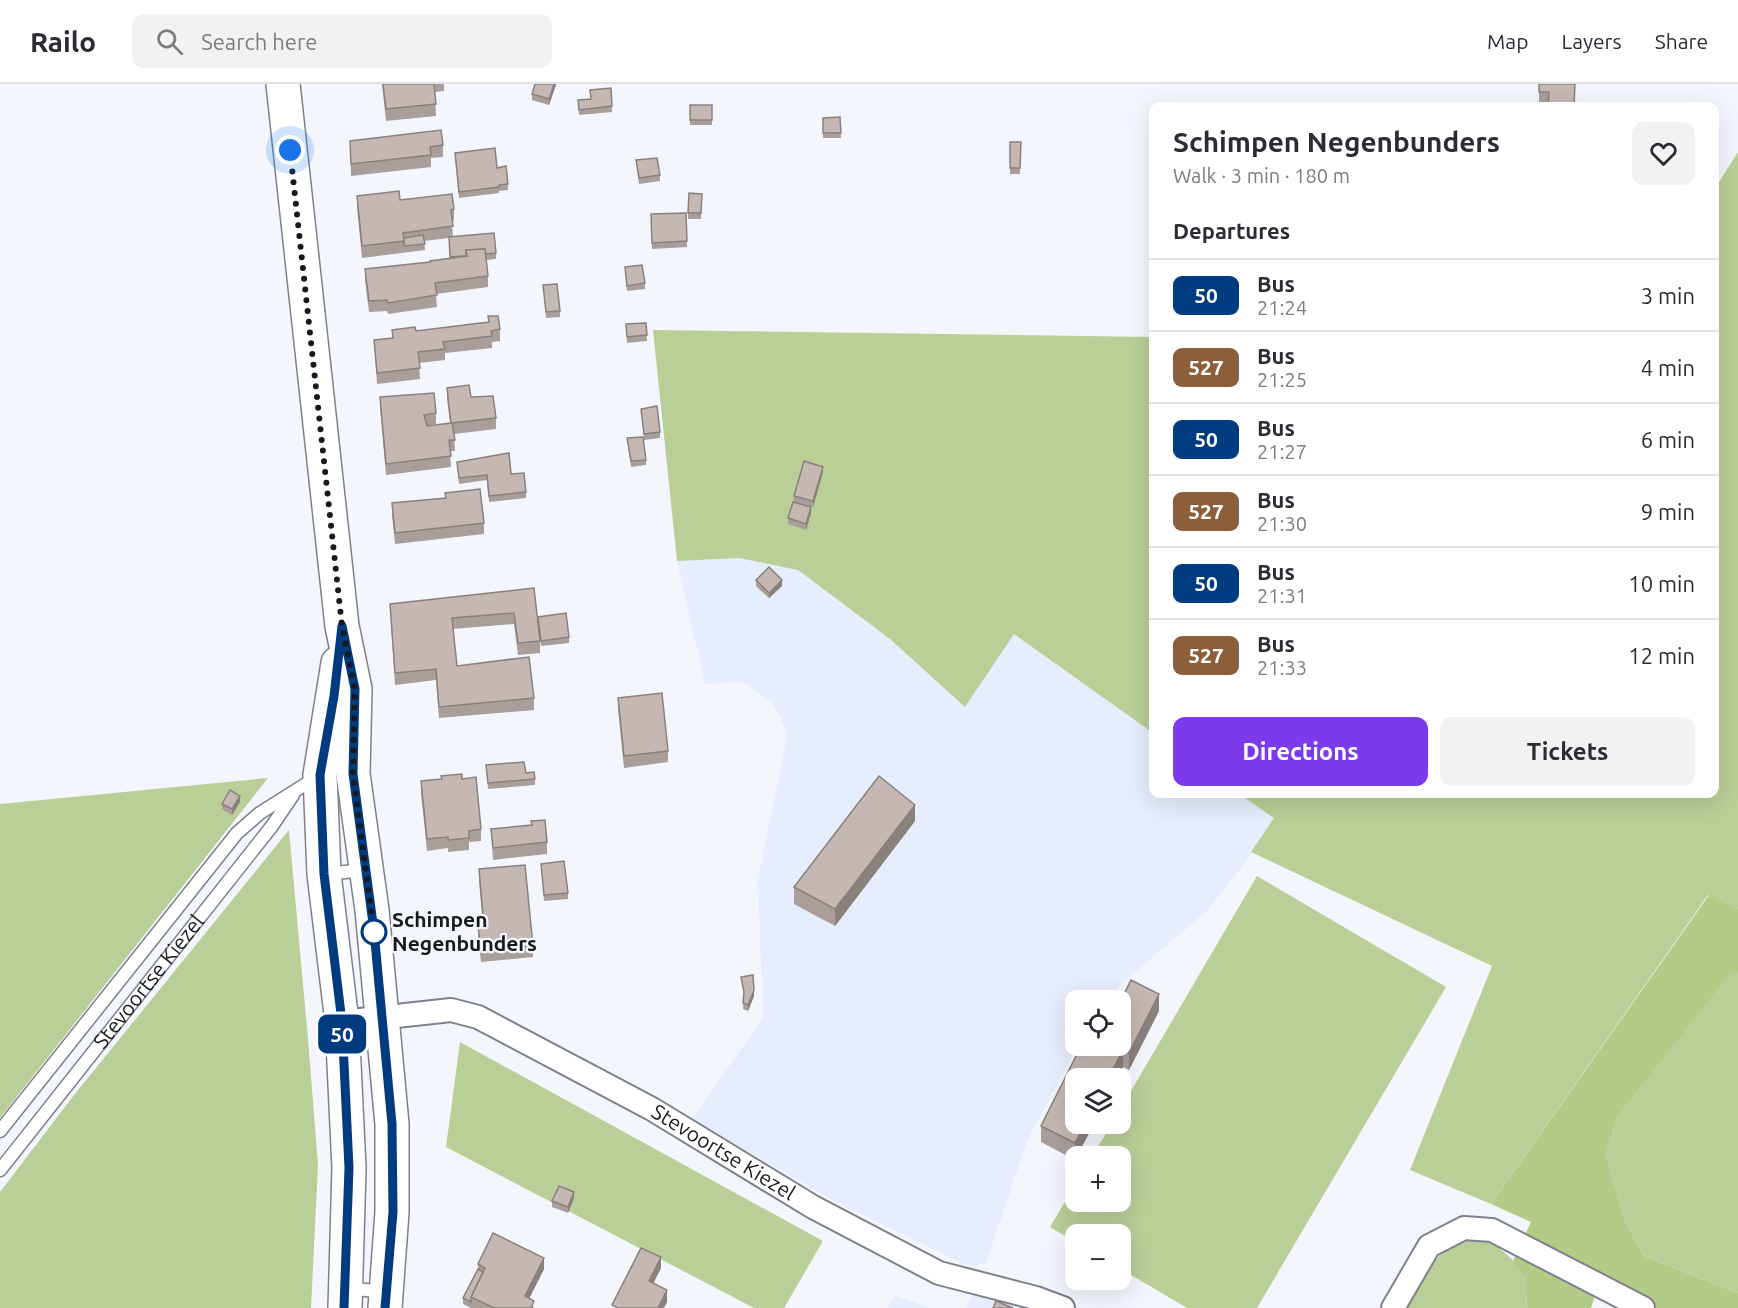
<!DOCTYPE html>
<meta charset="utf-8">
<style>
:root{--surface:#fff;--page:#f2f2f3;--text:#2b2b33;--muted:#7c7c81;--line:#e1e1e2;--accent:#7c3aed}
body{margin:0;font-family:Ubuntu,sans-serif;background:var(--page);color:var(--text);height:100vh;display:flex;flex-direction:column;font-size:22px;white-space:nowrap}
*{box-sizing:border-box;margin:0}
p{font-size:20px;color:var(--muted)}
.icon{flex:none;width:33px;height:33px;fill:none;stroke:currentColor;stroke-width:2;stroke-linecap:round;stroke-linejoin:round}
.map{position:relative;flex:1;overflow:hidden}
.drawer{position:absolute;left:1149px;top:18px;width:570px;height:696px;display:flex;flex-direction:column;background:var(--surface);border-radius:12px;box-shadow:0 6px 24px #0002}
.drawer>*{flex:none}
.badge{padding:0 12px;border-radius:9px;font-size:21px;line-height:39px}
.tools{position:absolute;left:1065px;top:906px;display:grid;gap:12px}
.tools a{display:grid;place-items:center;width:66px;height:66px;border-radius:12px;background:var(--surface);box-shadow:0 6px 24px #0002;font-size:30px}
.you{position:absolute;width:30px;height:30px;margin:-15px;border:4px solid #fff;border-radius:50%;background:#1a73e8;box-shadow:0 0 0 9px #1a73e833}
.map>.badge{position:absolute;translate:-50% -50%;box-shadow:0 0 0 3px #fff}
h2{padding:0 24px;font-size:22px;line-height:54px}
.round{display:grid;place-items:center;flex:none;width:63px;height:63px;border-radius:12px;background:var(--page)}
.overview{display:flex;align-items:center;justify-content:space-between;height:102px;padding:0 24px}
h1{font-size:28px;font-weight:700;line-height:45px}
.action{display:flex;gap:12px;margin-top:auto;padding:12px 24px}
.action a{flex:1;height:69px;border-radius:12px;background:var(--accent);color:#fff;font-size:24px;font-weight:700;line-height:69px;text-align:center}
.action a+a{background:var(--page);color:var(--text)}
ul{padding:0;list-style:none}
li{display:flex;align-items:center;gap:18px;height:72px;padding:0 24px;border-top:2px solid var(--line)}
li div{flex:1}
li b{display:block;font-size:22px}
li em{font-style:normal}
li .badge{min-width:66px;font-weight:700;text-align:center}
header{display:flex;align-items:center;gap:36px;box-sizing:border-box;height:84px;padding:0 30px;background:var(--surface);border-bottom:2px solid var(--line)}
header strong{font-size:28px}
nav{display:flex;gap:33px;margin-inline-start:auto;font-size:21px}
.search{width:420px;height:54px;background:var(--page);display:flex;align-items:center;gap:15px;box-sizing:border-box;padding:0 21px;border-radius:12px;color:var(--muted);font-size:22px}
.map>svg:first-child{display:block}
.built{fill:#e6edfc}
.green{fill:#bace97}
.forest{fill:#b3cb86}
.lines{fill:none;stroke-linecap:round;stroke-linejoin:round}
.lane-casing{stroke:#7c818b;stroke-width:15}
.street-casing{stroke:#7c818b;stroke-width:26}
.secondary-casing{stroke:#7c818b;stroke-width:36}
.lane{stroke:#fff;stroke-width:12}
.street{stroke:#fff;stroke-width:22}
.secondary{stroke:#fff;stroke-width:33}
.wall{fill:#a99e9a}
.shaded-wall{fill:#8a817d}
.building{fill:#c5b8b3;stroke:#8a817d;stroke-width:1.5}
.line-casing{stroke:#fff;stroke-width:14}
.line{stroke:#003b80;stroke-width:9}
.walk{stroke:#17191d;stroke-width:6;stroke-dasharray:0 10.8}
.stop-dot{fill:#fff;stroke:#003b80;stroke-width:3}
.labels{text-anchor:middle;stroke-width:4.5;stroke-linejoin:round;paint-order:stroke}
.stop-label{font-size:21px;font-weight:bold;fill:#17191d;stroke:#f3f7fd;text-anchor:start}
.street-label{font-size:21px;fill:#17191d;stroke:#f3f7fd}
</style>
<header>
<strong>Railo</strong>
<div class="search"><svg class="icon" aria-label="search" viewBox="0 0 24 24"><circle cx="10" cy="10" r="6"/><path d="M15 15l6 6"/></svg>Search here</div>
<nav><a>Map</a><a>Layers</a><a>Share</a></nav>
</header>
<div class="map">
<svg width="1738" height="1224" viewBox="0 0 1738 1224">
<rect width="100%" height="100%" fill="#f3f7fd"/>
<g class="built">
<path d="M739 474 798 486 890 555 965 623 1014 550 1153 649 1154 710H1239L1274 734 1247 776 1206 828 1121 900 1109 916H1076L1077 962 1027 1057 986 1179 973 1182 963 1180 832 1116 692 1035 763 934 758 794 788 649 772 618 743 598 705 600 677 477Z"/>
<path d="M894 1211 930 1224H888Z"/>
<path d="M973 1212 1018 1216 1039 1224H966Z"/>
</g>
<g class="green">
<path d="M1738 68V825L1708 811 1491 1120 1410 1086 1492 882 1251 768 1274 734 1239 710H1714V106Z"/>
<path d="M653 246 1153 253V649L1014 550 965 623 890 555 798 486 739 474 677 477Z"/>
<path d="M268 694 0 1034V720Z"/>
<path d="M289 746 308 955 318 1081 311 1224H0V1108L74 1011Z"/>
<path d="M1257 792 1446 903 1257 1224H1187L1121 1185 1120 1150H1076L1075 1158 1050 1143 1075 1101 1076 1118H1120V1072H1092L1112 1040H1120L1121 1024Z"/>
<path d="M1732 886 1738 890V1209L1644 1172 1625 1137 1606 1071 1617 1034Z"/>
<path d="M460 958 823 1157 784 1224H754L446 1063Z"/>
<path d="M1478 1150C1492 1158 1521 1178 1525 1195 1527 1204 1526 1215 1527 1224H1404C1426 1185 1434 1167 1478 1150Z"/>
</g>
<path class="forest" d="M1709 811 1738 825V890L1732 887 1617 1034 1606 1071 1625 1137 1644 1172 1738 1209V1224H1631L1595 1212 1591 1224H1527L1525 1194 1513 1177 1531 1138 1491 1120Z"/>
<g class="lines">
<defs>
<g id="lane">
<path d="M325 790 365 786"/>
<path d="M0 1047 237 749 260 729 317 693"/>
<path id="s1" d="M0 1086 272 742 293 711"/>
<path d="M346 1204 386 1208"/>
</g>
<g id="street">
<path id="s2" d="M342 938 451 926 478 933 652 1025 813 1123 939 1189 1036 1214 1063 1224"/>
<path d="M1393 1224 1429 1162 1464 1144 1492 1146 1643 1224"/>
</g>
<g id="secondary">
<path d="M283 0 342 542 355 605 353 690 372 826 392 1040V1128L385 1224"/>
<path d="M338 579 320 691 324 790 342 938 349 1084 345 1224"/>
</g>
</defs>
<use href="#lane" class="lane-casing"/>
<use href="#street" class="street-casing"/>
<use href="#secondary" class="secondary-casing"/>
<use href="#lane" class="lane"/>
<use href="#street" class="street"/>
<use href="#secondary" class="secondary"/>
</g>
<g class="wall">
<path d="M382 0H444V7L435 8 436 32 386 37Z"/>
<path d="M556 0 549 21 532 16V10Z"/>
<path d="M1539 0H1575L1548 19H1539Z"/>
<path d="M578 16 612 22V28L579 31Z"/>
<rect x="690" y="21" width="22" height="20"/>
<path d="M840 33 841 54H823V34Z"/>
<path d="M350 57 443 61V73L431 74V83L351 92Z"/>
<path d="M1010 58H1021L1020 90H1010Z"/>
<path d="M455 69 497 84 508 100V106L499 107V109L459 114Z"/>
<path d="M636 76 660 91V97L639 100Z"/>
<path d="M702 110 701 135H688V129Z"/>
<path d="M357 112 400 116 454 125V137H452L453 153 496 169V175L486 176 488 192V203L436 210 437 223 388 230 387 227 369 228 365 196V185L430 178 450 174 449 154 424 157 425 166 362 174 357 123Z"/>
<path d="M686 129 687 163 652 165 651 130Z"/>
<path d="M625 183 645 199V205L627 207Z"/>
<path d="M543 201 560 227V233L546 234Z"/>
<path d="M646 239 647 257 627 259 626 240Z"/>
<path d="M500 245V257L492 258V264L445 269V276L419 279 420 295 377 300 374 256 392 254V246L416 247Z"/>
<path d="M447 304 471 313 496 334V345L454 350 455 367H450L451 383 386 391 380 324V313L436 329V340L427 342 450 339 447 315Z"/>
<path d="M641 325 660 348V354L644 356Z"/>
<path d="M627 354 646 376V381L631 383Z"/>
<path d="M457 378 511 390 526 408V414L489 418 487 396 459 400Z"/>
<path d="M823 388 813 423 796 419 811 429 806 446 788 440V434L794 418V412Z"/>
<path d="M445 409 484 439V450L395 460 392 431V419L445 414Z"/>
<path d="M756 496 782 502 769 514 756 502Z"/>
<path d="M534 504 538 539 569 553V559L541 562 538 540 540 557V569L518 571 514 540 453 545 457 582 534 614V626L439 634 436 596 395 601 390 520Z"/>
<path d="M618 614 668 667V678L624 684 618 625Z"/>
<path d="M486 681 535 695V701L488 705Z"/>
<path d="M462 695 481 745V757L469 758V766L448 768V764L427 767 421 709V697Z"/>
<path d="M240 718 232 731 222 725V720Z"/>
<path d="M915 737 835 842 794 820V803Z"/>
<path d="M531 741 547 758V770L493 776 491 745Z"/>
<path d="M541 780 568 809V815L544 817Z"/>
<path d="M479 785 533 862V873L481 878 478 854V842H483L479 797Z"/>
<path d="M741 893 754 912 748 927 743 925 744 911Z"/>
<path d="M1159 927 1129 986 1123 983 1077 1072H1076L1075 1076 1041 1058V1042Z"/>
<path d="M574 1114 568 1129 552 1123V1117Z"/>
<path d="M478 1180 544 1185 529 1214 534 1224H471L463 1220V1214L478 1185Z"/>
</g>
<g class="shaded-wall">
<path d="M554 0H556V1L549 21V15Z"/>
<path d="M823 383V388L813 423V417Z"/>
<path d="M811 423V429L806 446V440Z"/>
<path d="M782 496V502L769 514V509Z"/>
<path d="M240 712V718L232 731V725Z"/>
<path d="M915 721V737L835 842V825Z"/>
<path d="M754 906V912L748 927V921Z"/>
<path d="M1159 910V927L1129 986V969Z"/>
<path d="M1123 966V983L1117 994H1108Z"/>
<path d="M1085 1040H1094L1077 1072H1076L1075 1076V1059Z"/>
<path d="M574 1108V1114L568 1129V1123Z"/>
<path d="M661 1173V1184L649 1208V1197Z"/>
<path d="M544 1174V1185L525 1223V1212Z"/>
<path d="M667 1206V1218L664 1224H658Z"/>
</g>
<g class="building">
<path d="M383 0H434L436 20 386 25Z"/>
<path d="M535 0H554L549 15 532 10Z"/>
<path d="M1539 0H1575L1574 22H1548L1549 8H1539Z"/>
<path d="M611 4 612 22 579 26 578 16 591 15 590 6Z"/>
<rect x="690" y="21" width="22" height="15"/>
<path d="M840 33 841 49H823V34Z"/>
<path d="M441 46 443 61 430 63 431 71 351 80 350 57Z"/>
<path d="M1010 58H1021L1020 84H1010Z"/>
<path d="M495 64 497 84 506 82 508 100 499 101V103L459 108 455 69Z"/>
<path d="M657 74 660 91 639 94 636 76Z"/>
<path d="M399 107 400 116 452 110 454 125 451 126 453 142 403 149 404 157 362 162 357 112Z"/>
<path d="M689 109 702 110 701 129H688Z"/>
<path d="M686 129 687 157 652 159 651 130Z"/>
<path d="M494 149 496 169 485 170V165L466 166V172L450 173 449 153Z"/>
<path d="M423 151 425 160 404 162V154Z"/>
<path d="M485 165 488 192 435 199 437 211 388 219 387 216 369 217 365 185 430 178V177L467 172 466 166Z"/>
<path d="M642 181 645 199 627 202 625 183Z"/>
<path d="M557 200 560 227 546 228 543 201Z"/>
<path d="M488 232H498L500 245 491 247 492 252 443 258 445 265 418 268 420 284 377 289 374 256 393 254 392 246 415 243 416 247 489 238Z"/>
<path d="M646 239 647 251 627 253 626 240Z"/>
<path d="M469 301 471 313 493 312 496 334 452 339 455 356H449L451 372 386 380 380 313 434 309 436 329 424 331 427 342 451 339 447 304Z"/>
<path d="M657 322 660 348 644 350 641 325Z"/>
<path d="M643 353 646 376 631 377 627 354Z"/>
<path d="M509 369 511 390 524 389 526 408 489 412 487 391 459 394 457 378Z"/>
<path d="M804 377 823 383 813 417 794 412Z"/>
<path d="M480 405 484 439 395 449 392 419 446 414 445 409Z"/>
<path d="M793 418 811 423 806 440 788 434Z"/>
<path d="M769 483 782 496 769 509 756 496Z"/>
<path d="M534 504 540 557 518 559 514 529 452 534 457 582 529 573 534 614 439 623 436 585 395 589 390 520Z"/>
<path d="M566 529 569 553 541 557 538 533Z"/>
<path d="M662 609 668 667 624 672 618 614Z"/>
<path d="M524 678 526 689 534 688 535 695 488 699 486 681Z"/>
<path d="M462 690V695L476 693 481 745 469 747V754L448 756V753L427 755 421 697 442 695 441 692Z"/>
<path d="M879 692 915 721 835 825 794 803Z"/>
<path d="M230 706 240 712 232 725 222 720Z"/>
<path d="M545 736 547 758 493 764 491 745 532 741 531 737Z"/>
<path d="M564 777 568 809 544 811 541 780Z"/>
<path d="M525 781 533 862 481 867 478 842H484L479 785Z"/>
<path d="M753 891 754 906 748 921 743 919 744 908 741 893Z"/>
<path d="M1131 896 1159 910 1129 969 1123 966 1108 994H1076V1040H1085L1075 1059 1041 1042 1081 962H1120V918Z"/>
<path d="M559 1102 574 1108 568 1123 552 1117Z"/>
<path d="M493 1149 544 1174 525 1212 534 1217 531 1224H494L471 1213 485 1184 478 1180Z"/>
<path d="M641 1164 661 1173 649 1197 667 1206 658 1224H618L612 1221Z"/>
<path d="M478 1185 483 1188 471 1213V1218L463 1214Z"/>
<path d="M996 1217 1013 1224H993Z"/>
</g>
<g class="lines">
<defs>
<path id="line" d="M344 1224 349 1084 342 938 324 790 320 691 334 612 342 542 355 605 353 690 374 847 392 1040 393 1128 385 1224"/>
</defs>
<use href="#line" class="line-casing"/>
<use href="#line" class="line"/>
<path class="walk" d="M290 66 342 542 355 605 353 690 374 848"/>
</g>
<circle class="stop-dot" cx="374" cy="848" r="12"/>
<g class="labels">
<g class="stop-label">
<text x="392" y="843">Schimpen<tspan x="392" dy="24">Negenbunders</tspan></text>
</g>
<g class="street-label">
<text dy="7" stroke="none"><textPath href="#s1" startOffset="240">Stevoortse Kiezel</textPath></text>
<text dy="7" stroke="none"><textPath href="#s2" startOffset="418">Stevoortse Kiezel</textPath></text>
</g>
</g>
</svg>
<div class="tools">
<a><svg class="icon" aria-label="locate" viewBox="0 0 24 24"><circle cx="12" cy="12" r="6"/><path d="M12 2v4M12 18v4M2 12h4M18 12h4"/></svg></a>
<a><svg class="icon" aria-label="layers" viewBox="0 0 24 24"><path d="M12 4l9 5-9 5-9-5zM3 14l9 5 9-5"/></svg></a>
<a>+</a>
<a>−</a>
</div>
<div class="you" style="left:290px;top:66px"></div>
<b class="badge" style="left:342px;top:950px;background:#003b80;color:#fff">50</b>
<section class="drawer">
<div class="overview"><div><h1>Schimpen Negenbunders</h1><p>Walk · 3 min · 180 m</p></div><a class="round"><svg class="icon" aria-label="heart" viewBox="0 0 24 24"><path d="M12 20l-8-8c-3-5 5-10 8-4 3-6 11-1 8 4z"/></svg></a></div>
<h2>Departures</h2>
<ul>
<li><span class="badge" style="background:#003b80;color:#fff">50</span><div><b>Bus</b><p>21:24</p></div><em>3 min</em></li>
<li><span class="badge" style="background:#8b5e3c;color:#fff">527</span><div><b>Bus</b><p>21:25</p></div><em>4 min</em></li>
<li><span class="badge" style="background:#003b80;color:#fff">50</span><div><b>Bus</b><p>21:27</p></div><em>6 min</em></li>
<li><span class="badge" style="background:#8b5e3c;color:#fff">527</span><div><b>Bus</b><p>21:30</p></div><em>9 min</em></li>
<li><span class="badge" style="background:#003b80;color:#fff">50</span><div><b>Bus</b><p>21:31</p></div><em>10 min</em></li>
<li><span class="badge" style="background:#8b5e3c;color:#fff">527</span><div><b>Bus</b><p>21:33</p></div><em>12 min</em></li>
</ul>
<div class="action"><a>Directions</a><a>Tickets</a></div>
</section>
</div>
